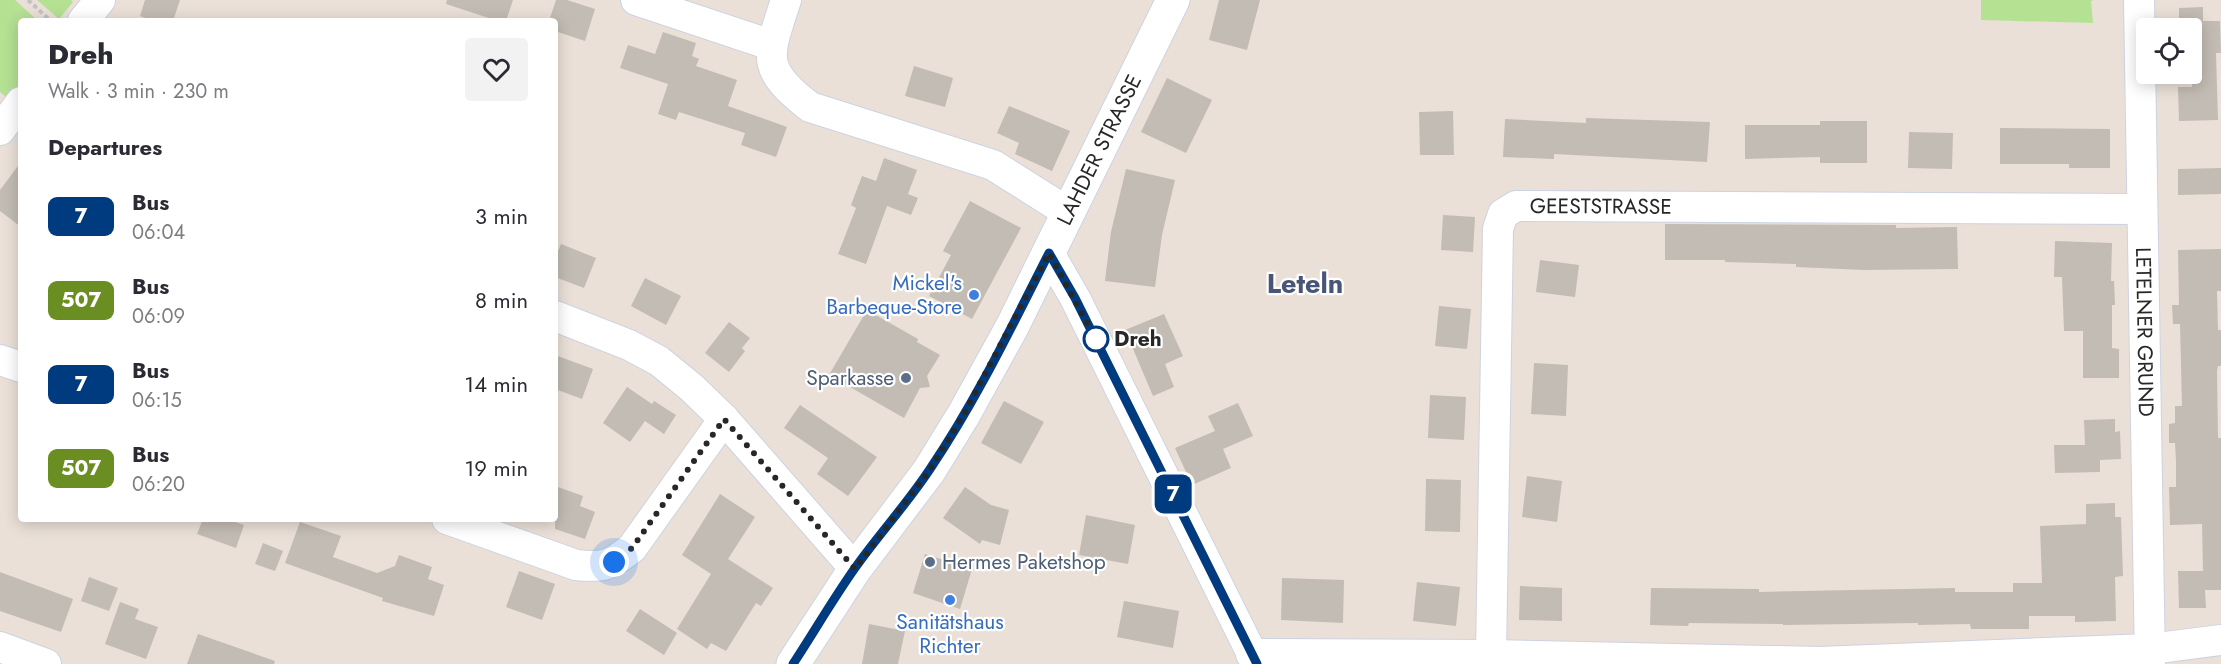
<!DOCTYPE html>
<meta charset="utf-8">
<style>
:root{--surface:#fff;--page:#f2f2f3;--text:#2b2b33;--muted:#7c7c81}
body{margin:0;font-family:Jost,sans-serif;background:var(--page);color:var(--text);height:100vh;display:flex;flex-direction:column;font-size:22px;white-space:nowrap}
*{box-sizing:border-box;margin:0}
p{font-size:20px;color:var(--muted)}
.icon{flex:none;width:33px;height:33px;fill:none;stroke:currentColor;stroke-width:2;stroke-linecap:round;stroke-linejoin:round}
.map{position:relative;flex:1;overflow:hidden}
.drawer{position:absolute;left:18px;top:18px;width:540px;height:504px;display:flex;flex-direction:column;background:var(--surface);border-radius:6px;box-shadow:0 3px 15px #0003}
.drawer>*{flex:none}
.badge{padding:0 12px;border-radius:9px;font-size:21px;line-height:39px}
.controls{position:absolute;left:2136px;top:18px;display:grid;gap:12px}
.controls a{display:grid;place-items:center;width:66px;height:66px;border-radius:6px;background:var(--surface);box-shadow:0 3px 15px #0003;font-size:30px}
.you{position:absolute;width:30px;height:30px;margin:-15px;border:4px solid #fff;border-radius:50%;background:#1a73e8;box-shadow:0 0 0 9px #1a73e833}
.map>.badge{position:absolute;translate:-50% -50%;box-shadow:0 0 0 3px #fff}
h2{padding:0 30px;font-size:22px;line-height:54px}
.round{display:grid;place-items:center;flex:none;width:63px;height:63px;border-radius:6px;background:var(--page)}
.overview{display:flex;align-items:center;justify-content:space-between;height:102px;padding:0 30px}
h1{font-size:28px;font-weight:800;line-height:45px}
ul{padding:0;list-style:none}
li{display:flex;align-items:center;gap:18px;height:84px;padding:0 30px}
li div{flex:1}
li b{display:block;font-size:22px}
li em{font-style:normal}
li .badge{min-width:66px;font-weight:700;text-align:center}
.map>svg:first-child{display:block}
.green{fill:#b5e193}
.building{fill:#c2bcb4}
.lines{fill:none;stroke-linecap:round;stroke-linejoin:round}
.street-casing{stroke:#cdd3e0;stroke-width:32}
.secondary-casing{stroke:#cdd3e0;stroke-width:35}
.path{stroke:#c3c3c3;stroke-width:4;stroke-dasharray:4.5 3;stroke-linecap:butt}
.street{stroke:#fff;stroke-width:30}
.secondary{stroke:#fff;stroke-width:33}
.line-casing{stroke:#fff;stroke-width:14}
.line{stroke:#003b80;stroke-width:9}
.walk{stroke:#272727;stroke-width:6;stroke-dasharray:0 10.8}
.shop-dot{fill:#3f7fe0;stroke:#fff;stroke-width:2}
.stop-dot{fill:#fff;stroke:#003b80;stroke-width:3}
.service-dot{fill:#5c6f8a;stroke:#fff;stroke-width:2}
.labels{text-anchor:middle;stroke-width:4.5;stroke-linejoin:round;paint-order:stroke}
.street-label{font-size:21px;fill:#272727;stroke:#fff}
.shop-label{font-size:21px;fill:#366cbe;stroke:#fff;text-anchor:end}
.stop-label{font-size:21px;font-weight:bold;fill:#272727;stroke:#fff;text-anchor:start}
.service-label{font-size:21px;fill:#4e5e75;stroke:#fff;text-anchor:end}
.district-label{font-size:27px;font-weight:bold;fill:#485577;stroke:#fff}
</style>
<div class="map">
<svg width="2221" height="664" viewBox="0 0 2221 664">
<rect width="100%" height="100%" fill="#eae0d8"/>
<g class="green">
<path d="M0 0H15L38 21H21V86L10 100 0 92Z"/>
<path d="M37 0H71L73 2 59 19Z"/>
<path d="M1981 0H2094L2091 1 2093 23 1981 20Z"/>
</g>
<g class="building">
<path d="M145 0H180L173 21H153L140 16Z"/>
<path d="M447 0H513L506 21H498L446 4Z"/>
<path d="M556 0H567L595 9 585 41 555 31V21H549Z"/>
<path d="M1219 0H1260L1247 50 1209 40Z"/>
<path d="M2203 7V21H2220L2221 53H2216L2218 120 2179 121 2178 87H2192V28H2179V8Z"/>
<path d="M663 32 696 43 692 56 699 59 696 66 737 80 728 106 787 127 776 157 741 145 745 133 679 112 676 120 658 114 668 84 620 68 628 45 655 54Z"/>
<path d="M914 66 953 78 945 107 905 96Z"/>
<path d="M1167 78 1212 100 1186 153 1141 132Z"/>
<path d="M1009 106 1070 131 1052 171 1015 154 1019 143 997 133Z"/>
<path d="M1453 111 1454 155H1420L1419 112Z"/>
<path d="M1586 118 1710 122 1707 162 1554 154V159L1503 157 1505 119 1586 123Z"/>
<path d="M1820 121H1867V163H1820V157L1745 159V125H1820Z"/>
<path d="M2000 128 2110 129V168H2069V164H2000Z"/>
<path d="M1909 132 1953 133 1952 169 1908 168Z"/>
<path d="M884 158 917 170 908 194 918 198 911 215 887 206 866 264 838 254 856 208 851 205 862 176 876 181Z"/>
<path d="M21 162V227L0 211V190Z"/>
<path d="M2221 168V194L2178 195V169Z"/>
<path d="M1126 169 1175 180 1162 235 1155 287 1105 281 1111 232Z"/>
<path d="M970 201 1021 228 972 319 929 296 951 255 943 251Z"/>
<path d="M1443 215 1475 217 1473 252 1441 250Z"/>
<path d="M1665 224 1896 225V228L1957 227 1958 269 1864 270 1796 267V264L1725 262V260H1665Z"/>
<path d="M2055 241 2112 243 2111 281H2114L2115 305H2112V348L2119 349V378H2083V331H2064L2062 277H2054Z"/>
<path d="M561 244 596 258 584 288 555 277V258Z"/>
<path d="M2221 249V291H2217L2218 330H2221V366H2218L2217 371 2218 438H2221V590H2205L2206 608H2179L2178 571H2203L2202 524 2170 525 2169 487H2176V461L2175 443H2169V424L2175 423V406H2182L2180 324H2173L2172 305H2179L2178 250Z"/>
<path d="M1540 260 1579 265 1575 297 1536 292Z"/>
<path d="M645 278 681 296 666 325 631 306Z"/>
<path d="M1439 306 1471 309 1467 349 1435 346Z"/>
<path d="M867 310 918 339 917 342 940 355 927 376 930 387 920 388 904 418 829 375Z"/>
<path d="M1164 314 1183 356 1165 364 1174 387 1153 396 1125 330Z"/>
<path d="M729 322 750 338 742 348 745 351 729 372 705 353Z"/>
<path d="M555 355 593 369 582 399 555 389Z"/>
<path d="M1534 363 1568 365 1566 416 1531 414Z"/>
<path d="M627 387 652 404 654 401 676 415 664 434 645 421 630 442 603 423Z"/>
<path d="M1430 395 1466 397 1464 440 1428 438Z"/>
<path d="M1004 401 1044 422 1021 464 981 443Z"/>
<path d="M1238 403 1253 436 1223 449 1231 468 1192 485 1175 448 1215 431 1208 416Z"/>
<path d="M800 405 877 457 848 496 817 474 828 458 784 428Z"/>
<path d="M2115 419V432L2120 431 2121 459 2100 460V472L2055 473 2054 445H2085L2084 420Z"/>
<path d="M1527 476 1562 481 1557 522 1522 517Z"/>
<path d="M1426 479 1461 480 1460 532 1425 531Z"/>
<path d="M555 486 583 496 580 506 595 512 585 539 555 529Z"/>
<path d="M965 487 991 505 1009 510 1000 545 982 540 980 544 943 518Z"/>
<path d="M720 494 755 517 728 559 773 588 761 606 756 603 726 651 711 643 707 649 677 629 711 574 682 555Z"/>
<path d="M2115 503V517H2121L2123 576 2115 577 2116 621 2075 622V616H2029V629H1971L1970 624 1918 625V623L1783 625V624L1689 623 1688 626 1650 625 1651 588 1759 589V592L1955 588V592H2013V583H2042L2040 526 2086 524V504Z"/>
<path d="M1086 515 1135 525 1128 564 1079 555Z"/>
<path d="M203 519H226L244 525 236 548 197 534Z"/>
<path d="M300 522 341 536 333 557 377 573 395 566 399 555 432 567 428 579 444 585 434 616 382 601 383 598 285 563Z"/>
<path d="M263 543 283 551 275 571 255 564Z"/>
<path d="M925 554 972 569 960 609 913 593Z"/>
<path d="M519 571 555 584 542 620 506 607Z"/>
<path d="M0 572 73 599 61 632 0 611Z"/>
<path d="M89 577 118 588 109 611 81 601Z"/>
<path d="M1282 578 1344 580 1343 623 1281 620Z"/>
<path d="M1417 582 1460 587 1456 626 1413 621Z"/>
<path d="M1520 586 1562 588V621L1519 620Z"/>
<path d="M1124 601 1179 611 1173 648 1117 637Z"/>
<path d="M120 602 139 609 135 619 158 627 146 659 105 644Z"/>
<path d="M640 609 677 633 664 655 626 631Z"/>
<path d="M869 624 905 631 898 664H862Z"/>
<path d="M198 634 275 661 274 664H187Z"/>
</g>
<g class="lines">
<defs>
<g id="street">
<path d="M636 0 771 45"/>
<path d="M786 0C768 56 759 68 810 107L993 165 1069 213"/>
<path id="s1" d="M2139 0 2150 664"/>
<path d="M83 21 100 0"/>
<path d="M0 130 21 102"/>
<path d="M1049 253 1075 298 1257 664"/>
<path d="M555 316 629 345 659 361 692 388 724 419 855 569"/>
<path d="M0 360 21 367"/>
<path d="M447 519 576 565C605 568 610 565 632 548L724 419"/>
<path d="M0 647 46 664"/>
<path d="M1251 654 1491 655 1819 662 2150 649 2221 640"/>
<path id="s2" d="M1491 655 1498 229 1503 214 1516 206 2142 209"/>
</g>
<g id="secondary">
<path id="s3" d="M793 664 855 569 929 471 964 414 1012 327 1173 0"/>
</g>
</defs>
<use href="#street" class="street-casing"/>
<use href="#secondary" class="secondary-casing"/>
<path class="path" d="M28 0 51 21"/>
<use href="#street" class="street"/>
<use href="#secondary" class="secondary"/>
</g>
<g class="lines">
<defs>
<path id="line" d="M793 664C814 632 833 599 855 568 879 534 907 504 930 469 976 401 1012 326 1049 253L1075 298 1257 664"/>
</defs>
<use href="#line" class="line-casing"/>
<use href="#line" class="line"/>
<path class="walk" d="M614 562 632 548 724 419 855 569 929 471 964 414 1049 253 1100 347 1096 339"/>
</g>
<g class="shop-dot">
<circle cx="974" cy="295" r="6"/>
<circle cx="950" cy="600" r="6"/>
</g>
<circle class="stop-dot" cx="1096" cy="339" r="12"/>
<g class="service-dot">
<circle cx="906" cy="378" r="6"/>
<circle cx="930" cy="562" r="6"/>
</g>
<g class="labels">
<g class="street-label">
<text dy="7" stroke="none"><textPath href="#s3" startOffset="600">LAHDER STRASSE</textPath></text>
<text dy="7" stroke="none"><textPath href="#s2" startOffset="542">GEESTSTRASSE</textPath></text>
<text dy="7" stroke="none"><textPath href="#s1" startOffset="332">LETELNER GRUND</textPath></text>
</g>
<g class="shop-label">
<text x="962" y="290">Mickel's<tspan x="962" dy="24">Barbeque-Store</tspan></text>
<text x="950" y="629" text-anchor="middle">Sanitätshaus<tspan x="950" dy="24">Richter</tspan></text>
</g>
<g class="stop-label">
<text x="1114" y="346">Dreh</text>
</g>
<g class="service-label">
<text x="894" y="385">Sparkasse</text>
<text x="942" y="569" text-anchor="start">Hermes Paketshop</text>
</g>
<g class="district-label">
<text x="1305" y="293">Leteln</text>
</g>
</g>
</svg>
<div class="controls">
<a><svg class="icon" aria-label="locate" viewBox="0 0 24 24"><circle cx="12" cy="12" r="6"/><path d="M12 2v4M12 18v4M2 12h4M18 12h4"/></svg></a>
</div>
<div class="you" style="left:614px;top:562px"></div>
<b class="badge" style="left:1173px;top:494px;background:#003b80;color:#fff">7</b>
<section class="drawer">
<div class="overview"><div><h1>Dreh</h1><p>Walk · 3 min · 230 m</p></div><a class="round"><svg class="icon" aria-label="heart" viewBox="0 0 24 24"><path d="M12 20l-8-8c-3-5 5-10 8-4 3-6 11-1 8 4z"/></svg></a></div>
<h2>Departures</h2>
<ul>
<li><span class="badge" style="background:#003b80;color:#fff">7</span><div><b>Bus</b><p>06:04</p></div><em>3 min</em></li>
<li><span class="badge" style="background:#6b8e23;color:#fff">507</span><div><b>Bus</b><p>06:09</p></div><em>8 min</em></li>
<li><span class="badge" style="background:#003b80;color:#fff">7</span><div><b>Bus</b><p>06:15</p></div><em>14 min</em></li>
<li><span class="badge" style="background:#6b8e23;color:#fff">507</span><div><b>Bus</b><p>06:20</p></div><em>19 min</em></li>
</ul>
</section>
</div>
